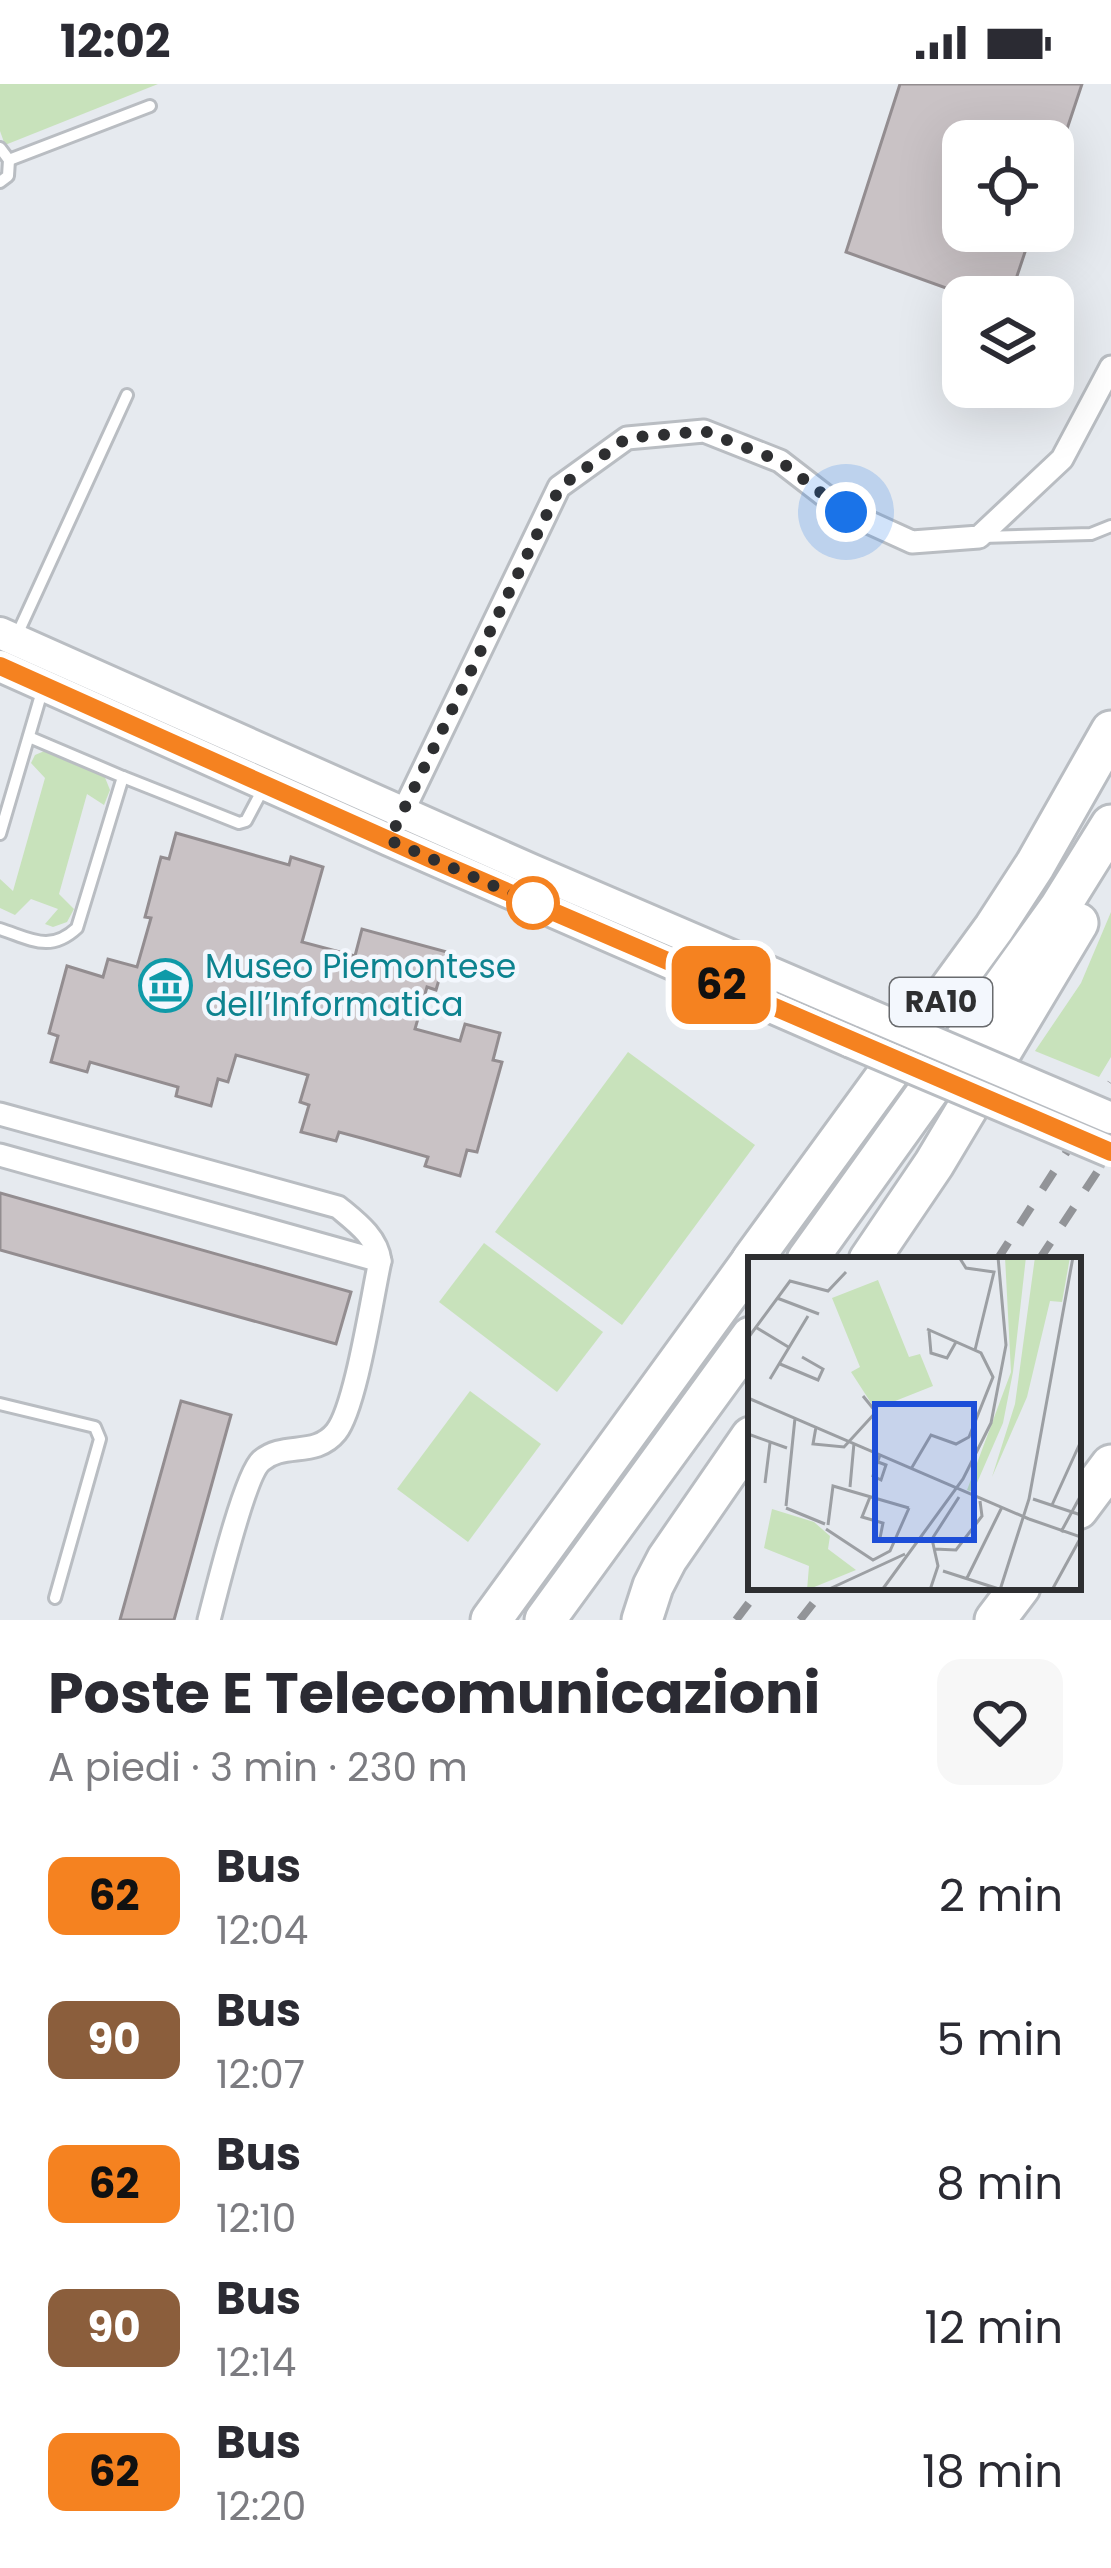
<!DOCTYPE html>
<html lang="it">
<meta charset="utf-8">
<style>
:root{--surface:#fff;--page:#f7f7f7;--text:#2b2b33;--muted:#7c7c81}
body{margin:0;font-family:Poppins,sans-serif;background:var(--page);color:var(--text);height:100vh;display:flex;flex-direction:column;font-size:45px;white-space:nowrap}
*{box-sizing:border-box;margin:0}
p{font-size:39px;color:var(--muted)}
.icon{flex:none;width:66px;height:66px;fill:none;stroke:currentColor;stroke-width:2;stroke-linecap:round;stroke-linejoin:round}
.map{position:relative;height:1536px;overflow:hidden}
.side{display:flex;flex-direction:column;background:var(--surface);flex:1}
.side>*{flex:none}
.badge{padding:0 24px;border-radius:18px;font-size:42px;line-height:78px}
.controls{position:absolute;left:942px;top:36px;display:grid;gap:24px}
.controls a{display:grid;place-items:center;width:132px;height:132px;border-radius:24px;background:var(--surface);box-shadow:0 12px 48px #0002;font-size:60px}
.you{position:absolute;width:60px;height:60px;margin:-30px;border:9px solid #fff;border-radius:50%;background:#1a73e8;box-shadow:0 0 0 18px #1a73e833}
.map>.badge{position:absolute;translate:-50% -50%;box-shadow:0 0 0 6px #fff}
.round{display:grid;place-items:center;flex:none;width:126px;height:126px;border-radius:24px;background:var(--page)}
.overview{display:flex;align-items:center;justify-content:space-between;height:204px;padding:0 48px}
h1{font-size:57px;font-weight:700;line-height:90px}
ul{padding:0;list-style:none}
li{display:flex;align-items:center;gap:36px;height:144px;padding:0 48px}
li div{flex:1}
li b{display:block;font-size:45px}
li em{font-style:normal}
li .badge{min-width:132px;font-weight:700;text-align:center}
.status{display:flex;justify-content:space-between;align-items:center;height:84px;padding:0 60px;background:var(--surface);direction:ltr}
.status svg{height:33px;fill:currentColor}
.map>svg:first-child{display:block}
.green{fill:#c8e2bb}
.building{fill:#c9c2c5;stroke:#938d90;stroke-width:3}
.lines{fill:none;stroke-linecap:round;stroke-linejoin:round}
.lane-casing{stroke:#b9bdc2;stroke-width:16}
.street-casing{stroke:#b9bdc2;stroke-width:27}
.secondary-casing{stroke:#b9bdc2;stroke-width:36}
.highway-casing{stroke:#b9bdc2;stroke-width:45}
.lane{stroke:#fff;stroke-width:10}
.street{stroke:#fff;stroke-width:21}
.secondary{stroke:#fff;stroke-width:30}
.highway{stroke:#fff;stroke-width:39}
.rail{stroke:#929498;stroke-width:8;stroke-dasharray:21 21;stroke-linecap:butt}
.secondary-bridge-casing{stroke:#b9bdc2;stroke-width:36;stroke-linecap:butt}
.secondary-bridge{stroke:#fff;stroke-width:30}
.line-casing{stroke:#fff;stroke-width:27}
.line{stroke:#f58220;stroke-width:18}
.walk{stroke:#2e2f31;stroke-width:12;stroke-dasharray:0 21.6}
.stop-dot{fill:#fff;stroke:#f58220;stroke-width:6}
.labels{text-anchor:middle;stroke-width:9;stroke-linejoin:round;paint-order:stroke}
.shield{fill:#f3f7fd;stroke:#696b6e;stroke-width:3}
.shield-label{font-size:30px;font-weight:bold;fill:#2e2f31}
.culture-label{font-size:33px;fill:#0d838f;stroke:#f3f7fd;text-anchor:start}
.inset-road{fill:none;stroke:#9c9fa3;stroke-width:3}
.view{fill:#1d4ed8;fill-opacity:0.15;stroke:#1d4ed8;stroke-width:6}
.inset-edge{fill:none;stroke:#2e2f31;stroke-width:6}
</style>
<div class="status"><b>12:02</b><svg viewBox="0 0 49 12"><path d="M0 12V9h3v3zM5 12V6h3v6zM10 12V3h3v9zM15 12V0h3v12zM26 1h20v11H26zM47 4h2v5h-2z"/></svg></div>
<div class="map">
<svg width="1111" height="1536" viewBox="0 0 1111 1536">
<rect width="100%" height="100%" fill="#e6eaef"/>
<g class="green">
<path d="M0 0H158L5 61 0 47Z"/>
<path d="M49 665 104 691 110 706 104 721 87 710 59 810 74 825 67 838 53 843 45 840 58 825 31 815 15 831 0 824V795L13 807 45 694 31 679 35 671Z"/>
<path d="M1111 828V973L1099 993 1035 967 1081 899Z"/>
<path d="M628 968 755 1061 622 1241 495 1148Z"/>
<path d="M484 1159 603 1248 557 1308 439 1218Z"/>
<path d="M470 1307 541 1360 468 1458 397 1405Z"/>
</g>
<g class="building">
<path d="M900 0H1082L1063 57H963V147H1032L1010 213H971L846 168Z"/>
<path d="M176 749 289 781 291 773 323 783 302 858 355 872 362 845 447 868 436 906 427 903 415 945 460 957 465 940 500 949 493 976 502 978 477 1068 467 1066 460 1092 425 1082 428 1073 365 1055 339 1048 336 1057 301 1048 309 1021 300 1018 308 991 236 971 228 998 218 995 211 1022 176 1012 178 1003 90 978 87 988 51 978 58 952 49 949 67 882 103 893 108 875 137 883 151 834 145 833 161 773 169 775Z"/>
<path d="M0 1109 351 1208 336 1260 0 1166Z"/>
<path d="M181 1317 231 1331 174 1536H120Z"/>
</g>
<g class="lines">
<defs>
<g id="lane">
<path d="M0 64 9 76 8 92 0 98"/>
<path d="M9 76 150 22"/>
<path d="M982 453 1091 450 1111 442"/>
<path d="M16 553 127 311"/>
<path d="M123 693 239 739 246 737 264 703"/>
<path d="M0 750 43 604"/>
<path d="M0 845C31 855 50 869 77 844L123 693 29 653"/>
<path d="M0 1320 95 1343 100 1355 55 1514"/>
</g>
<g id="street">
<path d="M398 738 559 403 627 354 704 347 780 377 846 428 912 458 979 453 1062 375 1111 283"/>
<path d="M0 1030 338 1123C356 1138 377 1153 380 1177 372 1213 356 1323 336 1348 315 1374 284 1357 261 1377 245 1391 216 1509 209 1536"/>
<path d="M0 1071 380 1177"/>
</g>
<g id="secondary">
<path d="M0 549 532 786 865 929"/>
<path d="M0 582 389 756 851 958"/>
</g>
<g id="highway">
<path d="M752 1176 994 844 1035 781 1111 647"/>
<path d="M807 1176 1060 823 1111 741"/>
<path d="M869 1176 934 1080 1078 839"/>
<path d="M1078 1425 1111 1381"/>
<path d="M491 1536 751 1178"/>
<path d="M545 1536 751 1253"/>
<path d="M642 1536 653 1502 667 1475 751 1353"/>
<path d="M995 1536 1020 1503"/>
</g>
</defs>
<use href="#lane" class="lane-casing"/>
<use href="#street" class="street-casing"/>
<use href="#secondary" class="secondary-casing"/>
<use href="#highway" class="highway-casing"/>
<use href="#lane" class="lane"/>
<use href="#street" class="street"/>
<use href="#secondary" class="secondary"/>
<use href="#highway" class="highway"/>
<g class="rail">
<path d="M997 1176 1111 999"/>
<path d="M1039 1176 1111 1067"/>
<path d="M736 1536 761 1503"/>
<path d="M800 1536 826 1503"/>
</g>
<defs>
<g id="secondary-bridge">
<path d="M865 929 1111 1034"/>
<path d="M851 958 1111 1068"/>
</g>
</defs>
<use href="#secondary-bridge" class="secondary-bridge-casing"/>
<use href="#secondary-bridge" class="secondary-bridge"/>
</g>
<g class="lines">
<defs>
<path id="line" d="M0 582 431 775 1111 1068"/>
</defs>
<use href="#line" class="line-casing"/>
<use href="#line" class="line"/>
<path class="walk" d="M533 819 389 756 560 403 627 354 704 347 780 377 846 428"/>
</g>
<defs>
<symbol id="museum-ring" viewBox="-11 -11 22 22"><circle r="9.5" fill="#f3f7fd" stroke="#0f9aa8" stroke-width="1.5"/><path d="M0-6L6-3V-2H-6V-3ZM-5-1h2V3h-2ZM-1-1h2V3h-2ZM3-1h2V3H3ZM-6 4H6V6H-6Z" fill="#0f9aa8"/></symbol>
</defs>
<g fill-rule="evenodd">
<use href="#museum-ring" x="136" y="872" width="59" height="59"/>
</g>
<circle class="stop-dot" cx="533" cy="819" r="24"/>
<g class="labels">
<rect class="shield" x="890" y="894" width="102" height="48" rx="9"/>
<g class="shield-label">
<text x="941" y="928">RA10</text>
</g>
<g class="culture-label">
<text x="205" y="894">Museo Piemontese<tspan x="205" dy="38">dell’Informatica</tspan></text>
</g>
</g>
<g transform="translate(748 1173)">
<rect width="333" height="333" fill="#e6eaef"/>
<path d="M257 0H278L265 115 255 166 225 235 219 233 263 115ZM287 0H322L314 45 302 44 279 140 244 220 267 147ZM130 23 161 100 172 97 185 129 127 152 103 115 112 110 84 41ZM24 252 66 265 82 279 80 292 108 313 59 333 61 309 16 291Z" fill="#c8e2bb"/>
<path class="inset-road" d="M211 0 218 11 246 15 227 93M29 41 71 57M9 71 42 91M181 74 183 96 199 101 208 85M0 81 42 24 80 34 98 15M32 107 70 123 75 112 54 100M22 122 60 59M0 141 281 262M68 170 65 187 96 190 128 155 115 139M0 177 39 191M130 205 138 208 133 223 125 219 127 212 132 198M163 212 183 178 208 187 221 180 245 120 233 96 179 72M17 226 22 186M102 230 106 186M122 240 114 260 135 266 132 281M285 242 333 258M304 248 333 184M38 249 47 161M38 251 77 267M281 262 333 280 304 333M80 268 85 229 161 251M78 272 125 303 142 294 161 251M313 275 333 238M186 292 208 293 234 259 232 244M195 314 254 333M219 321 254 250M79 333 157 297M134 333 215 222 243 166 258 88 250 0M182 333 190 309 184 282 211 240M252 333 281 242 325 0"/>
<path class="view" d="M127 147H226V283H127Z"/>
<rect width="333" height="333" class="inset-edge"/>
</g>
</svg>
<div class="controls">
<a><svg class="icon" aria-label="locate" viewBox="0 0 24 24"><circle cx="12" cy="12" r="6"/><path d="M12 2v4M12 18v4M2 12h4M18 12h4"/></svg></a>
<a><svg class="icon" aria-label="layers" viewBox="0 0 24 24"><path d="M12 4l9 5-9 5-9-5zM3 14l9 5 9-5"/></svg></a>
</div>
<div class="you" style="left:846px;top:428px"></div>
<b class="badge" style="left:721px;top:901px;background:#f58220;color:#111">62</b>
</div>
<section class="side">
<div class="overview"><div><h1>Poste E Telecomunicazioni</h1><p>A piedi · 3 min · 230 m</p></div><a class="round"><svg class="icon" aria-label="heart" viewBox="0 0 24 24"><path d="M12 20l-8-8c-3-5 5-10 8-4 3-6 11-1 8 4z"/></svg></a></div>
<ul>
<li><span class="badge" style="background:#f58220;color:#111">62</span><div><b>Bus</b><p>12:04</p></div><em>2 min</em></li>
<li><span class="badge" style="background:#8b5e3c;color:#fff">90</span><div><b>Bus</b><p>12:07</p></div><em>5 min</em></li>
<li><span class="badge" style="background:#f58220;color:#111">62</span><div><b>Bus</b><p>12:10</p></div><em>8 min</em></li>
<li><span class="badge" style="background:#8b5e3c;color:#fff">90</span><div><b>Bus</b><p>12:14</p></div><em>12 min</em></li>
<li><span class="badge" style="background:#f58220;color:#111">62</span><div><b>Bus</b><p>12:20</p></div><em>18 min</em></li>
</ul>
</section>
